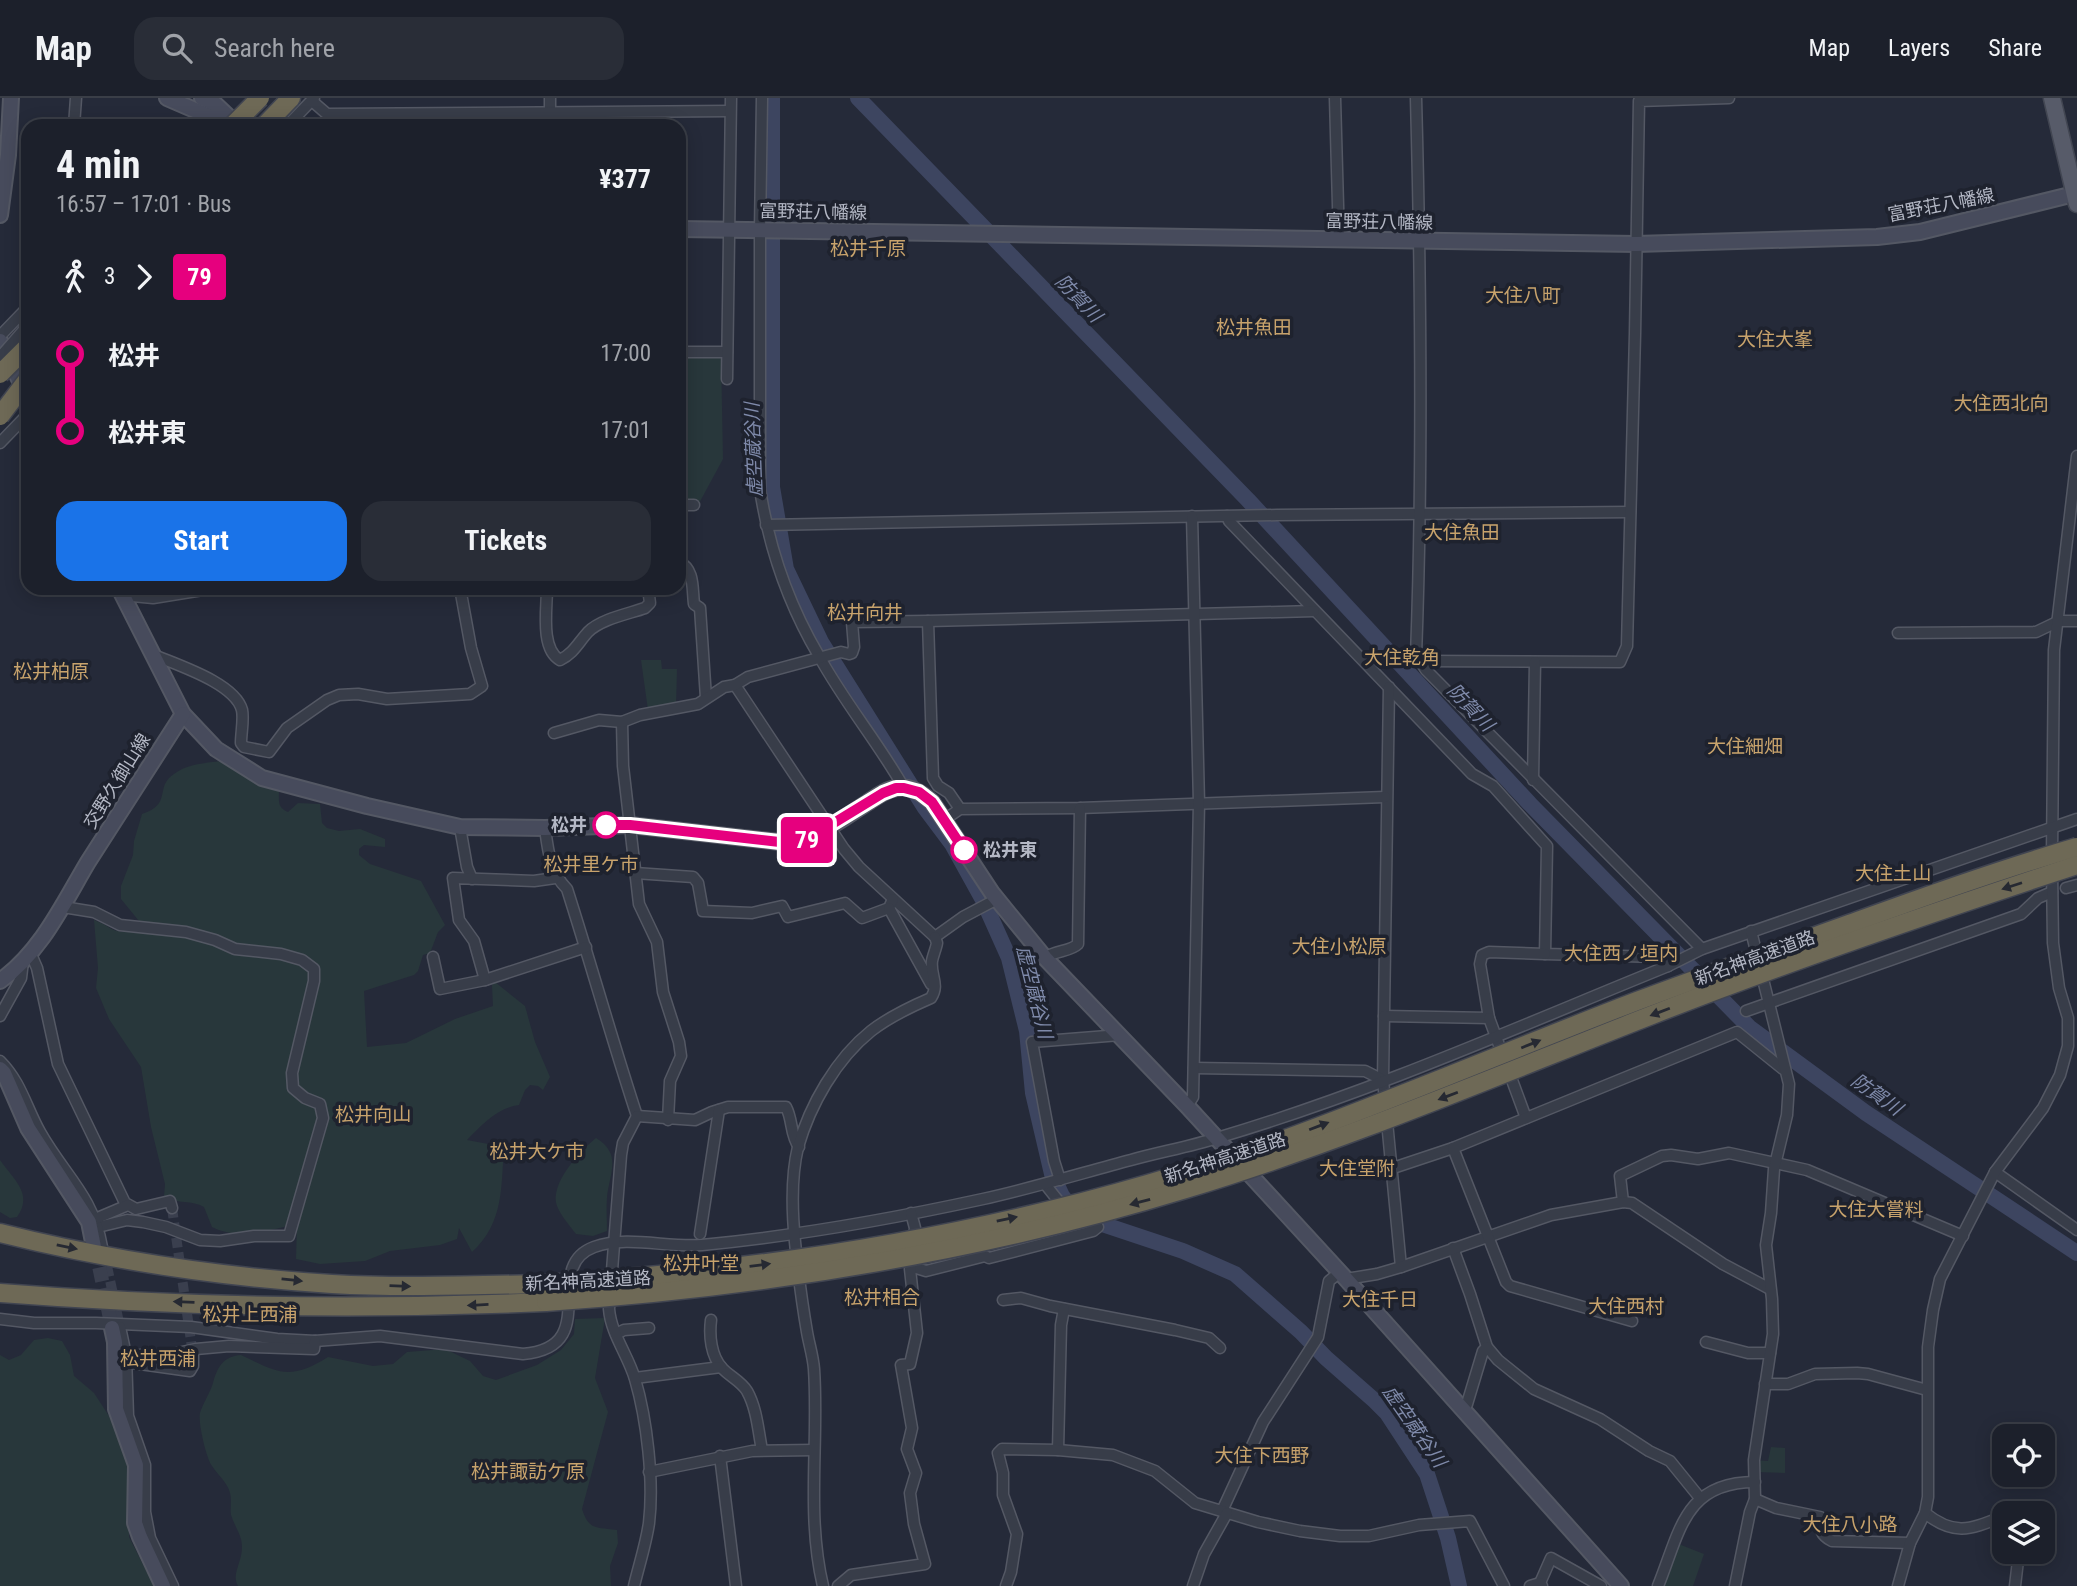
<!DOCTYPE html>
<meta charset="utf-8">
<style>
:root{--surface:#1c202b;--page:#292d37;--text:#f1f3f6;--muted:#a0a3a9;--line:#3a3e47;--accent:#1a73e8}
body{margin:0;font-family:"Roboto Condensed","Noto Sans JP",sans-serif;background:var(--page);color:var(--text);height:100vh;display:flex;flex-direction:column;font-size:26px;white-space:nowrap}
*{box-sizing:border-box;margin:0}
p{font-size:23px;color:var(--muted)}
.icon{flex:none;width:38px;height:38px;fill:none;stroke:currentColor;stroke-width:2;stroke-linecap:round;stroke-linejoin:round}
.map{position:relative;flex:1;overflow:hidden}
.sheet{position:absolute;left:21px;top:21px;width:665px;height:476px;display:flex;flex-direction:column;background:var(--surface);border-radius:21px;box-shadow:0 4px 18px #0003,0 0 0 2px var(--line)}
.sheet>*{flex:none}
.badge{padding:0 14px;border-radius:5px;font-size:24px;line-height:46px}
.controls{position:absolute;left:1992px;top:1326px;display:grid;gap:14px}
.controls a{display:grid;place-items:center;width:63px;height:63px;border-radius:14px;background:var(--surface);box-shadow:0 4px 18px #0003,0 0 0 2px var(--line);font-size:35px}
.map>.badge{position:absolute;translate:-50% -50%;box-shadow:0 0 0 4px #fff}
.legs{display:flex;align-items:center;gap:10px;height:77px;padding:0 35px;font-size:23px}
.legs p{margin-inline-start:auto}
.overview{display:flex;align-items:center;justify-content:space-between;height:119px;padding:0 35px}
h1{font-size:38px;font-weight:700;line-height:52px}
.primary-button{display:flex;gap:14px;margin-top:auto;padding:14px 35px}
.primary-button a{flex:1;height:80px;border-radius:21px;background:var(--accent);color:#fff;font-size:28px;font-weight:700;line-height:80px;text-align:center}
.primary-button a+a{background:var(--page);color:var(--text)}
ul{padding:0 35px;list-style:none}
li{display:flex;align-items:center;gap:24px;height:77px;font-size:26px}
li i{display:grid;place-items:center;width:10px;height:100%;margin:0 9px;background:currentColor}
li i::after{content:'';width:18px;height:18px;margin:-9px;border:5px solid;border-radius:50%;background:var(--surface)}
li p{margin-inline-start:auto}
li:first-child i{background:linear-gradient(#0000 50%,currentColor 0)}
li:last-child i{background:linear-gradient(currentColor 50%,#0000 0)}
header{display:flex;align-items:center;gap:42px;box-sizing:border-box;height:98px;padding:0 35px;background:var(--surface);border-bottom:2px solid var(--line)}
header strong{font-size:33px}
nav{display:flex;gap:38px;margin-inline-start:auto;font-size:24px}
.search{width:490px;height:63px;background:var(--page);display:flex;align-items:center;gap:18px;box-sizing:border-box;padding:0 24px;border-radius:21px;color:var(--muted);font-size:26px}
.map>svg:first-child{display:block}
.green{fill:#28373b}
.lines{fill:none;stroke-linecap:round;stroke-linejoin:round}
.river{stroke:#3d4560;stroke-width:16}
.street-tunnel{stroke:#3a3f4e;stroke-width:10;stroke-dasharray:10 5;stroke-linecap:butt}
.secondary-tunnel{stroke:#3a3f4e;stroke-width:14;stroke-dasharray:14 7;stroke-linecap:butt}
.street-casing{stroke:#545864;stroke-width:13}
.secondary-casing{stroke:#545864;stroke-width:18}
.primary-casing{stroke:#424652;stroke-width:19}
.highway-casing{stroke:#414551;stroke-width:21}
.street{stroke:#383d49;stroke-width:10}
.secondary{stroke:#474b5c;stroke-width:14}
.primary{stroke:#575b69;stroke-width:16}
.highway{stroke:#6e6956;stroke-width:18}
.street-bridge-casing{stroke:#545864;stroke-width:13;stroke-linecap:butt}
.highway-bridge-casing{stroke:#414551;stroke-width:21;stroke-linecap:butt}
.street-bridge{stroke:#383d49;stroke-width:10}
.highway-bridge{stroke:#6e6956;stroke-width:18}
.oneway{fill:#262932}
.line-1-casing{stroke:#fff;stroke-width:16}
.line-1{stroke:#e6007e;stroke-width:10}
.stop-1-dot{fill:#fff;stroke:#e6007e;stroke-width:3.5}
.labels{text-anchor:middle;stroke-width:7;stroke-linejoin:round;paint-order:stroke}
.street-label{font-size:18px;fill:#b4b8c5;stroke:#1e222e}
.stop-label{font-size:18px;font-weight:bold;fill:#b4b8c5;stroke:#1e222e;text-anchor:end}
.neighbourhood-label{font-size:19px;fill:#c8a36c;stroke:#1e222e}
.water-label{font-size:19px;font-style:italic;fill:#7f8aaa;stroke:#1e222e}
</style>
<header>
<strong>Map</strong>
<div class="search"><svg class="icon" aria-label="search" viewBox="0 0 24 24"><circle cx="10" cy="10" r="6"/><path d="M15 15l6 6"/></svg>Search here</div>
<nav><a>Map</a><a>Layers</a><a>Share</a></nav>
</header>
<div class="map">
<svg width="2077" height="1488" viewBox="0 0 2077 1488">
<rect width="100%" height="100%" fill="#252a39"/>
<g class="green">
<path d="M679 257H721L723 361 697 409H679Z"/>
<path d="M641 562H661L662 571H677L676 608 648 612Z"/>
<path d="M221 663 279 692C279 702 277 710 288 714L298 705 320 706 322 725 327 730 339 733 360 731 385 741V749L364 747 359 751V757L370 766 421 783 445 827 438 834 430 855 423 857 418 873 414 877 364 893 367 949 406 945 455 921 493 908 492 887 495 884 525 908 535 944 550 979 543 992 538 988 530 987 525 992 519 1007C497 1010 482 1027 467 1042L504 1049C501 1089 504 1125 472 1154L459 1130 457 1141 440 1147 390 1153 365 1163 320 1166 296 1161 297 1126C268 1132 240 1143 212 1129L204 1109C192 1102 178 1106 164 1099L165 1086 151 1029 141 969 109 921 96 890 98 870 94 822C114 829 114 840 137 829L139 823 121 801V788L133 757 134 743 142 716C173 706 154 689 174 676 187 666 205 665 221 663Z"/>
<path d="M596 1040C622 1056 610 1074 607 1099 606 1110 607 1122 607 1133L593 1138 576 1136C570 1128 561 1118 557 1108 549 1086 580 1053 596 1040Z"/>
<path d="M0 1062C13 1081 34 1096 17 1119L10 1120 0 1114Z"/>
<path d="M605 1220 595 1280 608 1314 582 1411C589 1433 597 1429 617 1432L618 1445 610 1468 611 1488H238C230 1474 246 1462 241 1441 239 1434 234 1426 231 1417 230 1410 232 1402 230 1395 228 1385 217 1376 212 1368 206 1359 198 1325 200 1315 203 1305 210 1295 213 1285 217 1270 223 1258 241 1257 278 1275 290 1283 328 1259L373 1268 393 1266 407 1254 445 1251 470 1263 483 1278 496 1282 537 1267 561 1252 574 1236 575 1221Z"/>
<path d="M48 1240 62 1243 70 1257 74 1278 94 1295 109 1318 129 1369V1439L154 1488H0V1257L9 1262 21 1257 34 1242Z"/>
<path d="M1771 1349 1785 1350V1375L1755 1374 1754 1362 1768 1363Z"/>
<path d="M1676 1445 1704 1456 1693 1488H1658Z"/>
</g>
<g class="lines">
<g class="river">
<path d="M772 0V389L786 471 821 544 925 710 952 746 983 802 1009 860 1027 933 1033 995 1052 1076 1062 1098 1072 1111 1096 1124 1183 1153 1235 1176 1301 1234 1326 1260 1375 1303 1387 1315 1427 1376 1448 1440 1459 1488"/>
<path d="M858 0 1248 402 1530 706 1750 930 1866 1015 2077 1155"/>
</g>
<g class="street-tunnel">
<path d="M172 1110 193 1257"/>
<path d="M104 1154 120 1229"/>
</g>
<path class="secondary-tunnel" d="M95 1149 112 1230"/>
<defs>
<g id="street">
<path d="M550 0V28"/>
<path d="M762 0 760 133V391C769 450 789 507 819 558 844 604 878 644 904 690"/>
<path d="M1335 0 1339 143"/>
<path d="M312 3 327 16 730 13"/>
<path d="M74 28 76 0"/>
<path d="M287 28 314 0"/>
<path d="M0 238 28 209"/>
<path d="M679 254H727"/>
<path d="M727 281 731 0"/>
<path d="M0 345 28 316"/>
<path d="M679 407H694"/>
<path d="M1227 418 1229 423 1472 676 1493 688 1547 748 1545 856 1661 859 1668 868"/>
<path d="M766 427 1277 417 1630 414"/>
<path d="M679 464C695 471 692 491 694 506L700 510 706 600"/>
<path d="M547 490C547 510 540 551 560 562 574 555 578 545 588 534 601 521 628 516 645 510L650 505 648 490"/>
<path d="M122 497 153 500 215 490"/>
<path d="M928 523 1314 513"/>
<path d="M1898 535 2036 534 2059 523H2077"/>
<path d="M154 557C177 567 235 585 242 612 244 621 241 635 241 645L244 649 269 654 287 630 327 602 339 597 358 596 387 601 470 596 482 588 471 550 460 490"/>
<path d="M1411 561 1416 558C1423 372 1421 186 1416 0"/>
<path d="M1419 561 1426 572 1702 851"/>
<path d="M1422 563 1620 564 1627 548 1635 236 1639 3 1729 0"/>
<path d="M735 587 844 751 859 769 935 839 963 819 997 801"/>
<path d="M1389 589 1383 982 1401 1169"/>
<path d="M622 624 623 668 639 806 657 844 663 894 679 944 681 958 670 983 668 1022"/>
<path d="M554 635 599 622 622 624 640 617 698 606 724 589 735 587 748 579 841 554 849 556 852 555 854 549 852 524 928 523 933 680 938 688 949 695 960 711"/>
<path d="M1533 682 1535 564"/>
<path d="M944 722 960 711 1080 710 1385 699"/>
<path d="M460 729 467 769 472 781"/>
<path d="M545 730C548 753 550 774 567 791 591 866 612 942 637 1018"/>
<path d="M2052 757 2054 552 2077 358"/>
<path d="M635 775 693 779 698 785 703 813 752 815 782 808 788 819 845 805 862 820 889 810 893 801"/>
<path d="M2066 790 2077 787"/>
<path d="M63 809 94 814 120 827 186 834 215 842 235 851 281 856 302 862 314 871V883L292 975 293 990 305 1000 320 1006 323 1020 289 1138H254L220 1143 200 1142 166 1129 143 1124 127 1122 98 1129"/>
<path d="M889 810 931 886"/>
<path d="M30 854 37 870 58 966 125 1105 136 1111 170 1103 172 1110"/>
<path d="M433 859 440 891 485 882 586 849"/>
<path d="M1045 860C1055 852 1070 854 1078 846L1080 710"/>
<path d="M485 882 474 843 459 822 453 780 534 783 555 780"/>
<path d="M1746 913 2021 816 2038 800 2052 794"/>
<path d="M0 918 21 880 23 863"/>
<path d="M1384 918 1489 920 1480 866 1482 857 1489 854 1545 856"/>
<path d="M1489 920 1526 1020"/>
<path d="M0 963C21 984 26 1009 40 1034 64 1077 93 1097 102 1149"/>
<path d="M1194 970 1365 973 1383 982"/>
<path d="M1187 1008 1193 999 1199 705 1192 418"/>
<path d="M637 1018 695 1022 712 1014 728 1009H786C793 1022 790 1037 799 1049"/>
<path d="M1393 1070 1453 1050"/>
<path d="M1995 1074 2077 1132"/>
<path d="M1060 1082 1054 1063 1032 944 1120 937"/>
<path d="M1045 1086 1064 1110"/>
<path d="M1623 1104 1620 1078 1662 1058 1671 1057 1698 1061 1729 1055 1807 1072 1963 1138"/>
<path d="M95 1121 128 1107"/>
<path d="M700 1136 719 1012"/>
<path d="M1453 1150 1470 1196 1487 1249 1498 1262 1534 1291 1600 1321 1649 1353 1670 1363 1700 1400"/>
<path d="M910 1168 926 1173 985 1158 989 1160 1093 1133 1098 1129 1082 1122"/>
<path d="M1346 1181 1377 1176 1401 1169 1551 1117 1623 1104 1632 1105 1723 1166 1770 1191"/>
<path d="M1003 1202 1021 1200 1050 1208 1175 1232 1209 1240 1220 1250"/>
<path d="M0 1221 34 1225H96L191 1229 277 1241 315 1243 380 1238 523 1256C604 1249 540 1169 594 1149 628 1137 667 1150 702 1147 796 1138 891 1121 983 1101 1033 1090 1082 1075 1131 1062 1159 1054 1189 1049 1217 1040 1370 995 1520 928 1668 868L1702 851 2077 721"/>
<path d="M711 1222C709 1238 711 1258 722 1270 729 1278 741 1283 747 1293 757 1311 758 1332 762 1352"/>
<path d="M1632 1223 1510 1188 1506 1184 1453 1050 1737 934 1783 971"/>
<path d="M120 1229 126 1257 128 1318 145 1367V1414L150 1440 173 1488"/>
<path d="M616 1236 624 1232 649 1230"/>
<path d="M1706 1244 1748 1255H1770"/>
<path d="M126 1257H168L196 1251 229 1248 314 1251 315 1243"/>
<path d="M126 1264 190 1273 193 1268V1258"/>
<path d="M635 1280 721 1269"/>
<path d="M1765 1286H1788L1815 1276 1857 1275 1868 1276 1927 1292"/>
<path d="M1463 1313 1467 1306 1483 1253 1487 1249"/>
<path d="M1058 1352 1061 1227 1064 1211"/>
<path d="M720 1358 736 1488"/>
<path d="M649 1374 752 1353 814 1352"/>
<path d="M1755 1401 1776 1410 1820 1419C1820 1431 1820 1437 1832 1443L1910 1445"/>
<path d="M1222 1413 1263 1324 1318 1239 1329 1183 1340 1174"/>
<path d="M1925 1415C1955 1439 1971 1431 2004 1418"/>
<path d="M2010 1416H2017"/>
<path d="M1540 1485 1551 1460 1601 1488"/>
<path d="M634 1488C639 1467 646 1446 649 1425 654 1383 647 1322 635 1281 628 1257 611 1236 609 1211L621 1057 623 1045 637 1018"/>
<path d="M823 1488C806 1417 819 1343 814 1271 813 1258 809 1246 807 1234 802 1205 798 1174 795 1144 792 1114 791 1078 798 1049 810 1007 836 961 871 933 889 919 910 909 931 900 940 886 930 878 932 863 933 857 936 851 937 845L935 839"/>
<path d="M838 1488 851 1477 925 1466 914 1426 910 1395 916 1375 907 1351 912 1330 901 1267 910 1266 917 1235 910 1171 915 1130 911 1115"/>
<path d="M1006 1488 1011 1474 1017 1436 1003 1397V1375L998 1355 1002 1351 1058 1352 1113 1357 1155 1373 1195 1405 1258 1424 1300 1433 1340 1438H1369L1419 1427 1470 1423 1504 1488"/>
<path d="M1193 1488 1204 1456 1227 1415"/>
<path d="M1530 1488 1540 1485 1542 1488"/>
<path d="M1658 1488C1680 1434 1684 1384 1755 1384"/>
<path d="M1735 1488 1750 1414 1755 1401 1754 1362 1773 1236 1772 1201 1766 1147 1771 1115 1774 1071 1787 1017 1789 986 1751 833"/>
<path d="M1898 1488 1910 1445 1925 1415 1928 1399V1249L1933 1212 1940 1181 1995 1074 2043 1010 2060 977 2068 948V920L2059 890 2053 845 2052 772"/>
<path d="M2015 1488 2019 1454"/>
</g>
<g id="secondary">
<path d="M167 0 204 16 231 21 246 28"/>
<path d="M202 0 214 5 230 20"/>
<path d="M0 117 8 57 11 0"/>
<path d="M679 131 1636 146 1877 139 1920 134 2074 96"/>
<path d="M0 243 28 299"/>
<path d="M119 490 183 616 216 651 262 680 367 708 460 729 545 730 630 727 788 745C818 740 842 721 867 705 876 699 886 691 897 690 910 687 923 696 932 704L992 795 1045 860 1187 1008 1346 1181 1621 1488"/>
<path d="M0 883C41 854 63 806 88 764 120 715 151 665 183 616"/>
<path d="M0 971 4 975 28 1030 89 1124 94 1149"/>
<path d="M112 1230 115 1244 116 1311 136 1367 135 1425 140 1439 163 1488"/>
</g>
<path id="primary" d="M2052 0 2077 106"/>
<g id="highway">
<path d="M264 28 291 0"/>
<path d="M0 1135C108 1162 221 1179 332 1186 403 1190 474 1187 545 1186"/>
<path d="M0 1195C181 1209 364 1212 546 1204"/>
</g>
</defs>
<use href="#street" class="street-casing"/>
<use href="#secondary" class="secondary-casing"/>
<use href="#primary" class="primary-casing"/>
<use href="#highway" class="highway-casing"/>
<use href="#street" class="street"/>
<use href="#secondary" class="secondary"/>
<use href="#primary" class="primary"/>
<use href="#highway" class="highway"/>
<defs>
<path id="street-bridge" d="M0 259 28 227"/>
<g id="highway-bridge">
<path d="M232 28 260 0"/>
<path d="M0 276 28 248"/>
<path d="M0 318 28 281"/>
<path d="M545 1186C793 1171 1043 1128 1277 1044 1398 1000 1517 949 1637 903 1712 875 1788 848 1863 821 1934 795 2005 770 2077 749"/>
<path d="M546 1204C763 1189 977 1155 1186 1091 1345 1043 1498 977 1652 917 1792 862 1934 814 2077 767"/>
</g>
</defs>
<use href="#street-bridge" class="street-bridge-casing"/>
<use href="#highway-bridge" class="highway-bridge-casing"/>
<use href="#street-bridge" class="street-bridge"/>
<use href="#highway-bridge" class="highway-bridge"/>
</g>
<defs><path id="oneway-solid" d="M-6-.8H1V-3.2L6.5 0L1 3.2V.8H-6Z" transform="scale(1.75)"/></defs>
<g class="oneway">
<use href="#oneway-solid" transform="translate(2012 788) rotate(162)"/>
<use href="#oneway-solid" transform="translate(1660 914) rotate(159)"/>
<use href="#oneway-solid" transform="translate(1531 946) rotate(-22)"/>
<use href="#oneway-solid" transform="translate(1448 998) rotate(159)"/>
<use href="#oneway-solid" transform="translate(1319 1028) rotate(-21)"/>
<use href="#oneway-solid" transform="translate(1140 1104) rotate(165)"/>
<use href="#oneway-solid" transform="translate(1007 1121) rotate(-12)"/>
<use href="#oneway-solid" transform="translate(67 1149) rotate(12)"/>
<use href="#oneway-solid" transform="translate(760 1167) rotate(-7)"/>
<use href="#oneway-solid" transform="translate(292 1182) rotate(6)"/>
<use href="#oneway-solid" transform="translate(400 1188) rotate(2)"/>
<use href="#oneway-solid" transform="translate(184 1204) rotate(-178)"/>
<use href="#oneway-solid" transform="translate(478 1207) rotate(177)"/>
</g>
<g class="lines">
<defs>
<path id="line-1" d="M606 727H630L788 745 806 742 883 695 896 690H904L919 694 932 704 964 752"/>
</defs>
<use href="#line-1" class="line-1-casing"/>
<use href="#line-1" class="line-1"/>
</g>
<g class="stop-1-dot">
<circle cx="606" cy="727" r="12"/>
<circle cx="964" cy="752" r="12"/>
</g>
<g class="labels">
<g class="street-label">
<text transform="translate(1941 107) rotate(-11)" y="6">富野荘八幡線</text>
<text transform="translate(813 114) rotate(1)" y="6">富野荘八幡線</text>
<text transform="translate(1379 124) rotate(1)" y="6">富野荘八幡線</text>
<text transform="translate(117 683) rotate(-58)" y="6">交野久御山線</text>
<text transform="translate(1755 860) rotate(-20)" y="6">新名神高速道路</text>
<text transform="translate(1225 1060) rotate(-18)" y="6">新名神高速道路</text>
<text transform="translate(588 1183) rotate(-3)" y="6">新名神高速道路</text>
</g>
<g class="stop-label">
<text x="587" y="733">松井</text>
<text x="983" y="758" text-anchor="start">松井東</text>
</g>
<g class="neighbourhood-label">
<text x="868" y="157">松井千原</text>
<text x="1523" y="204">大住八町</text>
<text x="1254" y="236">松井魚田</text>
<text x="1775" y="248">大住大峯</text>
<text x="2001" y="312">大住西北向</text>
<text x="1462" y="441">大住魚田</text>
<text x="865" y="521">松井向井</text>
<text x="1402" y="566">大住乾角</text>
<text x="51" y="580">松井柏原</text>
<text x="1745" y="655">大住細畑</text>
<text x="591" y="773">松井里ケ市</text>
<text x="1893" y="782">大住土山</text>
<text x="1339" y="855">大住小松原</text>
<text x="1621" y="862">大住西ノ垣内</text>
<text x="373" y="1023">松井向山</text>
<text x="537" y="1060">松井大ケ市</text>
<text x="1357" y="1077">大住堂附</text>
<text x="1876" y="1118">大住大嘗料</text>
<text x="701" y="1172">松井叶堂</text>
<text x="882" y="1206">松井相合</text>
<text x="1380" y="1208">大住千日</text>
<text x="1626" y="1215">大住西村</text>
<text x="250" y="1223">松井上西浦</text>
<text x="158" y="1267">松井西浦</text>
<text x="1262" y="1364">大住下西野</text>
<text x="528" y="1380">松井諏訪ケ原</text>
<text x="1850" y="1433">大住八小路</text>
</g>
<g class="water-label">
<text transform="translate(1079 200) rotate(46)" y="7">防賀川</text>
<text transform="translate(753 352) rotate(-92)" y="7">虚空蔵谷川</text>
<text transform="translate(1471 609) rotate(46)" y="7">防賀川</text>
<text transform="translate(1035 894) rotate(76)" y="7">虚空蔵谷川</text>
<text transform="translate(1877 996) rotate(35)" y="7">防賀川</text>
<text transform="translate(1415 1328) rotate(55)" y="7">虚空蔵谷川</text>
</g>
</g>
</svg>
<div class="controls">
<a><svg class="icon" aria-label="locate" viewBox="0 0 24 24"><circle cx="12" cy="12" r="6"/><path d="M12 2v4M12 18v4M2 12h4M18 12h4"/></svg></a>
<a><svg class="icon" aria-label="layers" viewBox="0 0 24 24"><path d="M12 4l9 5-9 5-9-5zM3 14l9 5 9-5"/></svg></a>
</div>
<b class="badge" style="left:807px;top:742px;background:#e6007e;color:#fff">79</b>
<section class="sheet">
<div class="overview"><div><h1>4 min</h1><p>16:57 – 17:01 · Bus</p></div><b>¥377</b></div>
<div class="legs"><svg class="icon" aria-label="walk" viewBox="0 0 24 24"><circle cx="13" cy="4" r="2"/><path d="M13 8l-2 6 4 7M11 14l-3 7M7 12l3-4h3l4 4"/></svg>3<svg class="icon" aria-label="forward" viewBox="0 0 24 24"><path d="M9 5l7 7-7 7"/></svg><b class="badge" style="background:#e6007e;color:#fff">79</b></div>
<ul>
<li><i style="color:#e6007e"></i><b>松井</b><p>17:00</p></li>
<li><i style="color:#e6007e"></i><b>松井東</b><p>17:01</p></li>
</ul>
<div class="primary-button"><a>Start</a><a>Tickets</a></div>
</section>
</div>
